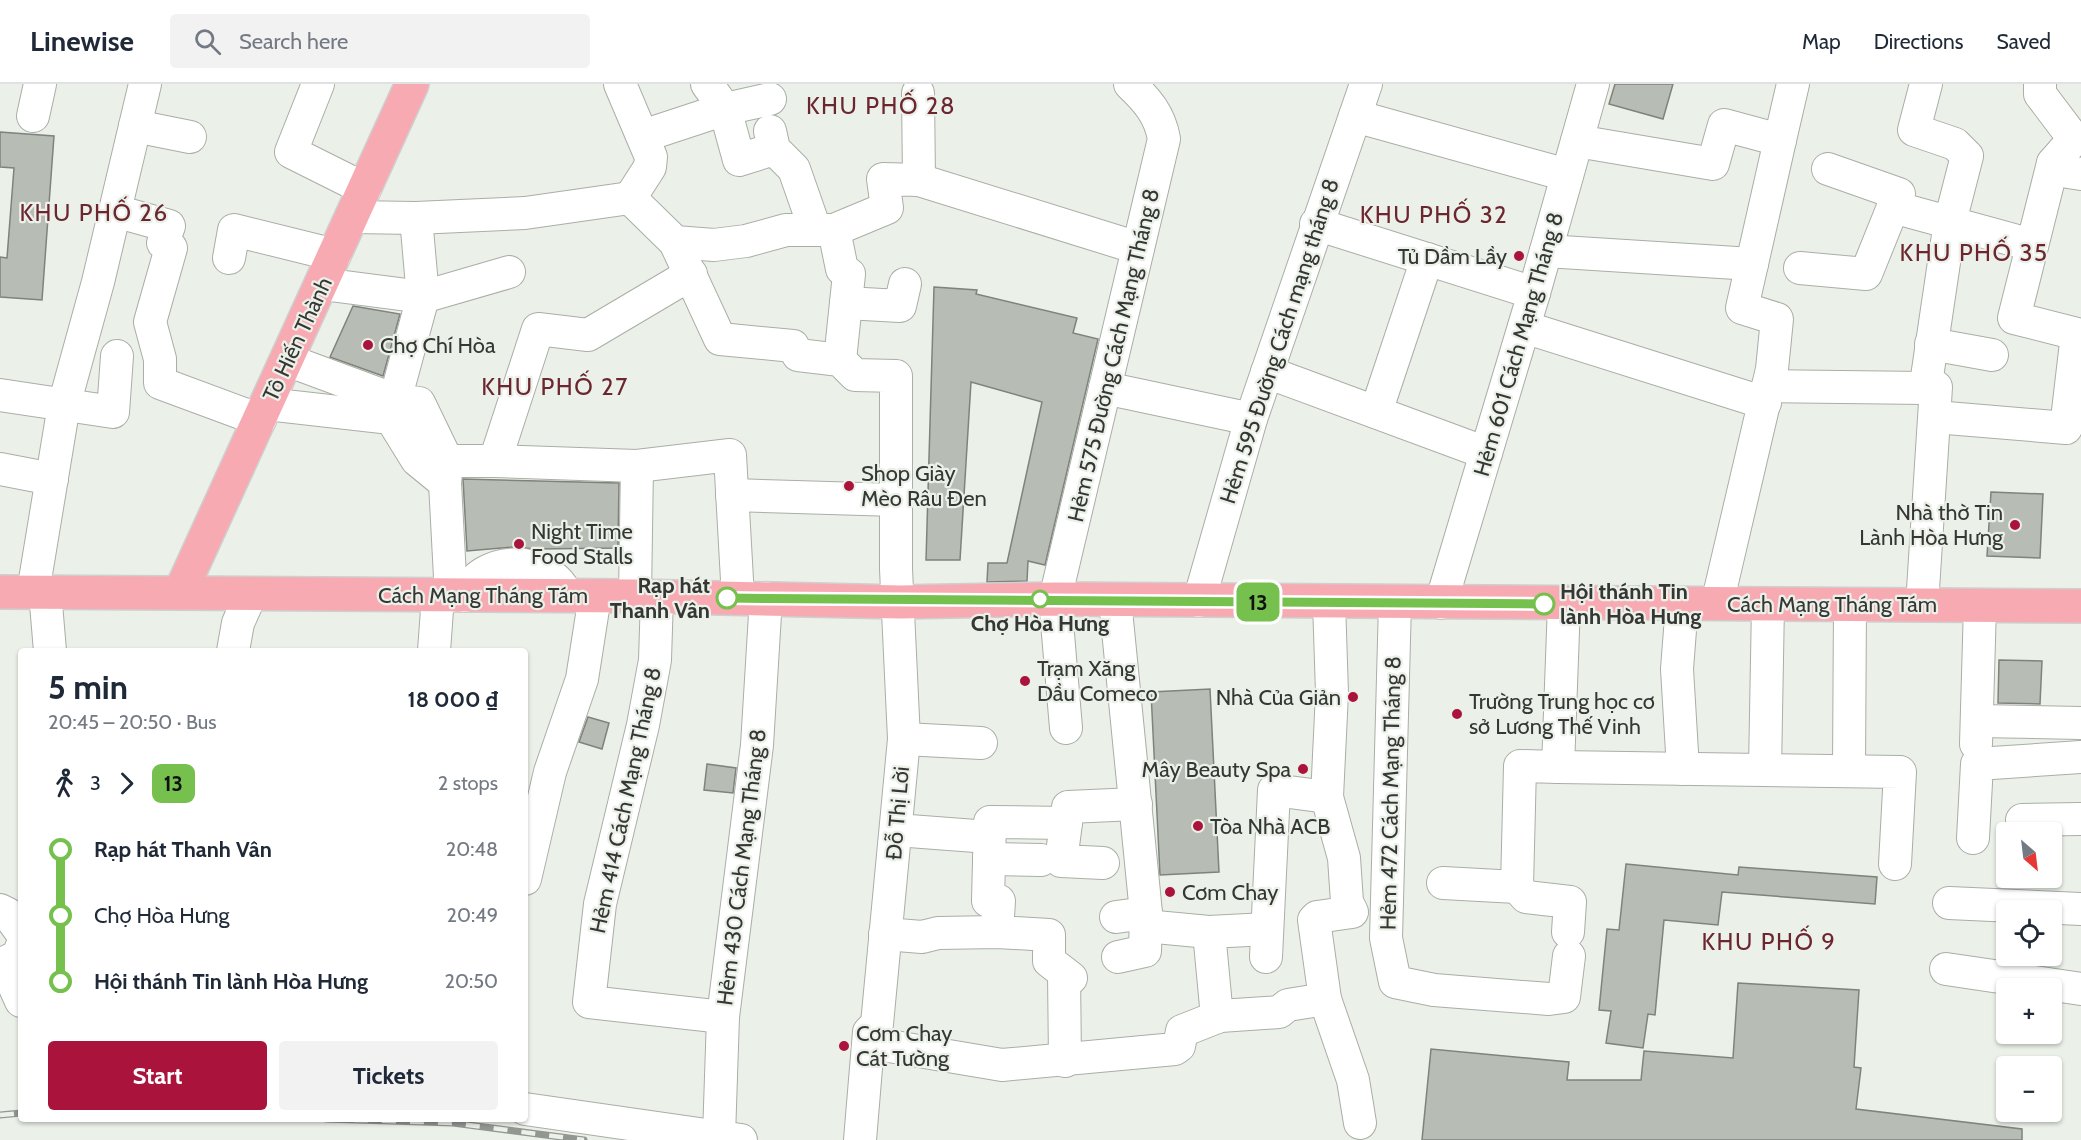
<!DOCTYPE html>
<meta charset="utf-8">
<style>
:root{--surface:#fff;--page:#f2f2f3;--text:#1f2937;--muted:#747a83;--line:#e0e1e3;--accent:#aa133b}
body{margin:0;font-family:Cabin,sans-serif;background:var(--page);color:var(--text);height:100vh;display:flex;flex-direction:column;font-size:22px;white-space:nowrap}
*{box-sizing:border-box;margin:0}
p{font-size:20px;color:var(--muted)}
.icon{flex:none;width:33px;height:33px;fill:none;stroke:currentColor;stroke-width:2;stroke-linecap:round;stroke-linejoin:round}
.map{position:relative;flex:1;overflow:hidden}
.side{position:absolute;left:18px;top:564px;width:510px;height:474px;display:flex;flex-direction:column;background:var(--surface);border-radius:6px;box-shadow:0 2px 4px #0004}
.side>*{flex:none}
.badge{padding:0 12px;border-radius:9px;font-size:21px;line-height:39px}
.needle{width:39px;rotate:152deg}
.buttons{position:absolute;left:1996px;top:738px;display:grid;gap:12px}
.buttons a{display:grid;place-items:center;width:66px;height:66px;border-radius:6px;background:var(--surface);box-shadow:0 2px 4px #0004;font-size:30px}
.map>.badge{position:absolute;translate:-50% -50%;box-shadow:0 0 0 3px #fff}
.legs{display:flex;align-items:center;gap:9px;height:66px;padding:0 30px;font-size:20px}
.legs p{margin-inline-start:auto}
.head{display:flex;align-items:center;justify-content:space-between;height:102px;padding:0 30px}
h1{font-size:33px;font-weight:700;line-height:45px}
.cta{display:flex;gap:12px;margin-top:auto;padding:12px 30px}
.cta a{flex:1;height:69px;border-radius:6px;background:var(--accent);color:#fff;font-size:24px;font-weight:700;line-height:69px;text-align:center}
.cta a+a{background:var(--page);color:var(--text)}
ul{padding:0 30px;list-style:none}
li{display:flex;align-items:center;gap:21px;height:66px;font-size:22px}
li i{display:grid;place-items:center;width:9px;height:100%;margin:0 8px;background:currentColor}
li i::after{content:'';width:15px;height:15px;margin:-8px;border:4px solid;border-radius:50%;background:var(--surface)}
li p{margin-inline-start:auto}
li:first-child i{background:linear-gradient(#0000 50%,currentColor 0)}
li:last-child i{background:linear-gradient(currentColor 50%,#0000 0)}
header{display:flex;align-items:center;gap:36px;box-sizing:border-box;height:84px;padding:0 30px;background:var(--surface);border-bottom:2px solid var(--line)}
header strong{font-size:28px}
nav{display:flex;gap:33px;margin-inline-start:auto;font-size:21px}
.search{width:420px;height:54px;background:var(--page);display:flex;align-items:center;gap:15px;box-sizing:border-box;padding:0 21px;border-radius:6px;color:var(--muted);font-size:22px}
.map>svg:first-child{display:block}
.building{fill:#b7bcb4;stroke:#7e837c;stroke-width:1.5}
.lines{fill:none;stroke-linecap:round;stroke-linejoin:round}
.minor-casing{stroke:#a9aea7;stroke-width:34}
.major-casing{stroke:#cfcfce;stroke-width:36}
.minor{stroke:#fff;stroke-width:32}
.major{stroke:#f8aab3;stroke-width:33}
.rail-casing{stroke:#939792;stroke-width:7}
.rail{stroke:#ebf1e9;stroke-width:4.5;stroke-dasharray:14;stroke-linecap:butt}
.line-1-casing{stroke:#fff;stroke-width:14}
.line-1{stroke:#76c04d;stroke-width:9}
.poi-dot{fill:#aa133b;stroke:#ebf1e9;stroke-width:2}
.stop-1-dot{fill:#fff;stroke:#76c04d;stroke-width:3}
.labels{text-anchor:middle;stroke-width:4.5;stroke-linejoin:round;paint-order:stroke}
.poi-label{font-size:22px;fill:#353734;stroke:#ebf1e9;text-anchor:start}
.street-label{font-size:22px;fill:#353734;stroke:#ebf1e9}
.stop-label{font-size:22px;font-weight:bold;fill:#353734;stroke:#ebf1e9;text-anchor:end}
.neighbourhood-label{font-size:24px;letter-spacing:1.5px;fill:#6c2630;stroke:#ebf1e9}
</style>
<header>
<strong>Linewise</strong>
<div class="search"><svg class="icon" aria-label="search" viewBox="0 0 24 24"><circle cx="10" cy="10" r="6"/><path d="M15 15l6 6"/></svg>Search here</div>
<nav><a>Map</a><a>Directions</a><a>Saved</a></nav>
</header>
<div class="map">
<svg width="2081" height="1056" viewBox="0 0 2081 1056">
<rect width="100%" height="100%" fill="#ebf1e9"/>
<g class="building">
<path d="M1615 0H1673L1663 35 1609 20Z"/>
<path d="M0 48 54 52 42 216 0 213V173L7 174 14 84 0 83Z"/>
<path d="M934 203 977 206 976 210 1077 234 1073 249 1098 255 1045 481 1028 477 1027 497 987 498 988 479H1007L1042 318 971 298 960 476H926Z"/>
<path d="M353 222 400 230 383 292 330 273Z"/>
<path d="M463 395 619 399 618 464 536 465 513 463 467 467Z"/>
<path d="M1991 408 2043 410 2040 474 1987 472Z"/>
<path d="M1999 576 2042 577 2040 620 1998 619Z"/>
<path d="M1210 605 1219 788 1160 791 1151 608Z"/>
<path d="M588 633 609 639 602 665 579 658Z"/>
<path d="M707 680 736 684 733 709 704 706Z"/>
<path d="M1626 780 1738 791 1739 783 1877 793 1875 820 1722 808 1718 841 1664 836 1655 931 1648 930 1643 964 1606 959 1611 927 1599 926 1607 845 1619 846Z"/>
<path d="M1738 899 1859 906 1854 983 1861 984 1856 1025 2022 1045V1056H1422L1431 965 1569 978 1567 996H1641L1644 967 1733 974Z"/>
</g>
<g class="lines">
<defs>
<g id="minor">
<path d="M318 0 291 68 365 105"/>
<path d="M620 0 651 73 650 83 630 114"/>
<path d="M707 0 725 25 739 76 774 65"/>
<path d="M918 9 919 96"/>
<path d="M33 32 40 0"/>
<path d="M1355 32 1567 91"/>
<path d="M135 42 190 53"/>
<path d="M770 47 774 65 794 85 815 145"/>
<path d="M643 52 725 25 770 15"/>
<path d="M1577 57 1713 80 1724 41 1780 56 1793 0"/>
<path d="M2053 79 2068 88 2081 90"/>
<path d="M1828 85 1899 110 1893 123"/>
<path d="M115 127 169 142 163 159 171 164 150 238 160 275V299L260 336"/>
<path d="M352 133 416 134 525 129 630 114 675 158 714 161 746 157 786 146H834L887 124 883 95 919 96 1138 164"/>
<path d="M416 134 423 213 395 316 419 319 447 377"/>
<path d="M1316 140 1534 209"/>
<path d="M834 146 842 185 849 190 840 276"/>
<path d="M675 158 720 255 793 262 798 271 840 276 855 291 896 292V485L904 655 877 940 869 948 860 1056"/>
<path d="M1546 167 1752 180"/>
<path d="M229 174 234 146 335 171"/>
<path d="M1800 184 1866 190 1893 123 2032 161"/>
<path d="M322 200 423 213 509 188"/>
<path d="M846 219 900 222 905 200"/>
<path d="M1524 243 1765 319"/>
<path d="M1931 260 1992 271"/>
<path d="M287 276 395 316"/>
<path d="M1267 288 1486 369"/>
<path d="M1768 302 1926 304"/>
<path d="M1105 304 1251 335"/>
<path d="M0 311 113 328 117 272"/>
<path d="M267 320 391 334 417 376 445 399"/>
<path d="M1376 328 1427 175"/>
<path d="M1935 333 2066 344 2077 250 2014 234 2053 79 2074 55 2040 10V0"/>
<path d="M495 377 637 382 730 371 738 514"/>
<path d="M0 385 52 395"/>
<path d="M732 411 896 416"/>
<path d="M33 508 64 321 98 198 145 0"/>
<path d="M45 508 50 567"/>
<path d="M451 512 445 399 447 377H495L538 245 588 251 691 190"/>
<path d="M465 512C479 471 550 469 567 512"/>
<path d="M635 512 637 382"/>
<path d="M657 513 655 576 643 641 600 820 589 918 723 933"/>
<path d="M1115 516 1146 829 1145 867 1118 873"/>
<path d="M1199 517 1251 335 1366 0"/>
<path d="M1329 518 1332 609 1327 713 1344 774 1347 818 1352 828 1317 833 1314 836 1325 915 1353 996 1360 1039"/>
<path d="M1395 519 1386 854 1395 898 1434 906 1549 915 1564 913 1569 872"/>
<path d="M1441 519 1534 209 1593 0"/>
<path d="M1682 520 1677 585 1683 685"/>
<path d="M1717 520 1772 285 1777 235 1742 224 1780 56"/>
<path d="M1922 521 1936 303 1926 304 1927 293 1950 138 1967 72 1955 60 1914 46 1926 0"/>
<path d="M233 567 238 539 251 510"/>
<path d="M434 567 438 512"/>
<path d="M1978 637 2081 639"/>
<path d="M1066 644 1055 515 1164 55C1160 31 1147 16 1130 0"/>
<path d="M904 655 981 659"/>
<path d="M1976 660 1980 521"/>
<path d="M1558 683 1900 688 1895 780"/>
<path d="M1765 686 1768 520"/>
<path d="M1849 687 1850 520"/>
<path d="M2022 736 2081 735"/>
<path d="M1066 739 1061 777 1103 779"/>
<path d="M896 746 989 753"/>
<path d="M1973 754 1977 680 2081 673"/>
<path d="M989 775 1041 776"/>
<path d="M525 795 550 688 582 595 595 512"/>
<path d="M1443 799 1517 803 1520 682 1558 683 1564 520"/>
<path d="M1517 803 1526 813 1570 818 1568 848"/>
<path d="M1949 819 2081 825"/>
<path d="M0 826 8 830 21 848"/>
<path d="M1116 833 1146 829"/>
<path d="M1145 842 1209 848"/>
<path d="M997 848 999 817H988L990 738 1066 739 1068 723 1136 720"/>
<path d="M885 850 922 853 938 849 997 848 1049 851V877L1071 894"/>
<path d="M21 864 18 872 4 879 21 917"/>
<path d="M1266 873 1274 706 1327 713"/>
<path d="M1946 885 2081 905"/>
<path d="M1064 889 1065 977"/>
<path d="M1217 933 1209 848 1267 845"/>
<path d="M883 961 1002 981 1175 965 1179 962 1182 947 1220 932 1279 928 1288 921 1325 915"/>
<path d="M525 1025 741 1056"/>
<path d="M719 1052 723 933 757 661 766 514"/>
</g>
<g id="major">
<path d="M0 508 635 512 900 518 1055 515 2081 522"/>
<path d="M180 509 412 0"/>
</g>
</defs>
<use href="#minor" class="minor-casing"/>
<use href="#major" class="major-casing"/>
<use href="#minor" class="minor"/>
<use href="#major" class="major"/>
<defs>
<g id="rail">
<path d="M0 1031 21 1029"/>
<path d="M326 1035 453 1039 584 1056"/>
</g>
</defs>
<use href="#rail" class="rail-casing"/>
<use href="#rail" class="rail"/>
</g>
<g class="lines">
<defs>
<path id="line-1" d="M727 514C999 518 1271 518 1544 520"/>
</defs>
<use href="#line-1" class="line-1-casing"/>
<use href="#line-1" class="line-1"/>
</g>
<g class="poi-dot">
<circle cx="1519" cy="172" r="6"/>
<circle cx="368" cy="261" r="6"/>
<circle cx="849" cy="402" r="6"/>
<circle cx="2015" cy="441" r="6"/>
<circle cx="519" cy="460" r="6"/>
<circle cx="1025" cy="597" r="6"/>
<circle cx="1353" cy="613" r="6"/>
<circle cx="1457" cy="630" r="6"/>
<circle cx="1303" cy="685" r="6"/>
<circle cx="1198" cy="742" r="6"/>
<circle cx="1170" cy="808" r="6"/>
<circle cx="844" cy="962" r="6"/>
</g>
<g class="stop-1-dot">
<circle cx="727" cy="514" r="10"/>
<circle cx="1040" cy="515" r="8"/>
<circle cx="1544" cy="520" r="10"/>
</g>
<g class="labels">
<g class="poi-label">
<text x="1507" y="180" text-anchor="end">Tủ Dầm Lầy</text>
<text x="380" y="269">Chợ Chí Hòa</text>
<text x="861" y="397">Shop Giày<tspan x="861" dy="25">Mèo Râu Đen</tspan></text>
<text x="2003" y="436" text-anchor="end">Nhà thờ Tin<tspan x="2003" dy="25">Lành Hòa Hưng</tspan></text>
<text x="531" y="455">Night Time<tspan x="531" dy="25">Food Stalls</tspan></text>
<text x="1037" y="592">Trạm Xăng<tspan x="1037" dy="25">Dầu Comeco</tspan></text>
<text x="1341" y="621" text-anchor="end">Nhà Của Giản</text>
<text x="1469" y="625">Trường Trung học cơ<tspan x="1469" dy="25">sở Lương Thế Vinh</tspan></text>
<text x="1291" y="693" text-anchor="end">Mây Beauty Spa</text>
<text x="1210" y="750">Tòa Nhà ACB</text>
<text x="1182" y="816">Cơm Chay</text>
<text x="856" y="957">Cơm Chay<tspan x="856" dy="25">Cát Tường</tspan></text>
</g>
<g class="street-label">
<text transform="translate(297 255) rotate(-65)" y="8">Tô Hiến Thành</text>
<text transform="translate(1279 257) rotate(-72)" y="8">Hẻm 595 Đường Cách mạng tháng 8</text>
<text transform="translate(1518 260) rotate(-74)" y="8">Hẻm 601 Cách Mạng Tháng 8</text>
<text transform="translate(1113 271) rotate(-77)" y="8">Hẻm 575 Đường Cách Mạng Tháng 8</text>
<text x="483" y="519">Cách Mạng Tháng Tám</text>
<text x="1832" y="528">Cách Mạng Tháng Tám</text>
<text transform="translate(1390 709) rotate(-89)" y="8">Hẻm 472 Cách Mạng Tháng 8</text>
<text transform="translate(625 716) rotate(-78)" y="8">Hẻm 414 Cách Mạng Tháng 8</text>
<text transform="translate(897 729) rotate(-85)" y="8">Đỗ Thị Lời</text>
<text transform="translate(741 783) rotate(-83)" y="8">Hẻm 430 Cách Mạng Tháng 8</text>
</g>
<g class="stop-label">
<text x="710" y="509">Rạp hát<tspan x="710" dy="25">Thanh Vân</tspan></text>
<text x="1560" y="515" text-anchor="start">Hội thánh Tin<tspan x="1560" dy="25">lành Hòa Hưng</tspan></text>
<text x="1040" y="547" text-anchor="middle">Chợ Hòa Hưng</text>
</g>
<g class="neighbourhood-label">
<text x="881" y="30">KHU PHỐ 28</text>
<text x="94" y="137">KHU PHỐ 26</text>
<text x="1434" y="139">KHU PHỐ 32</text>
<text x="1974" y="177">KHU PHỐ 35</text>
<text x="555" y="311">KHU PHỐ 27</text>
<text x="1769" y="866">KHU PHỐ 9</text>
</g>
</g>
</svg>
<div class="buttons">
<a><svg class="needle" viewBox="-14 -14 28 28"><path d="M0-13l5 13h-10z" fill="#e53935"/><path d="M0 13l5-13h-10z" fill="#747a83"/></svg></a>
<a><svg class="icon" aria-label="locate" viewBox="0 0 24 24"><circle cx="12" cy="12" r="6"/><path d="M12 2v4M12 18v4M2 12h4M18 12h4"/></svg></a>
<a>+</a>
<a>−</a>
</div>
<b class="badge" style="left:1258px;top:518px;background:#76c04d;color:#111">13</b>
<section class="side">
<div class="head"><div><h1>5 min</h1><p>20:45 – 20:50 · Bus</p></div><b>18 000 ₫</b></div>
<div class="legs"><svg class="icon" aria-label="walk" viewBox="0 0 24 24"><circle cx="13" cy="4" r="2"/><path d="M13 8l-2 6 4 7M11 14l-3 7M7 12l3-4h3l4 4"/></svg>3<svg class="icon" aria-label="forward" viewBox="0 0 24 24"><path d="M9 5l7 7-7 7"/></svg><b class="badge" style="background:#76c04d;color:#111">13</b><p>2 stops</p></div>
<ul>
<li><i style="color:#76c04d"></i><b>Rạp hát Thanh Vân</b><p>20:48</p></li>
<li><i style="color:#76c04d"></i><span>Chợ Hòa Hưng</span><p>20:49</p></li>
<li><i style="color:#76c04d"></i><b>Hội thánh Tin lành Hòa Hưng</b><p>20:50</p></li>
</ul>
<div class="cta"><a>Start</a><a>Tickets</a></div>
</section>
</div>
